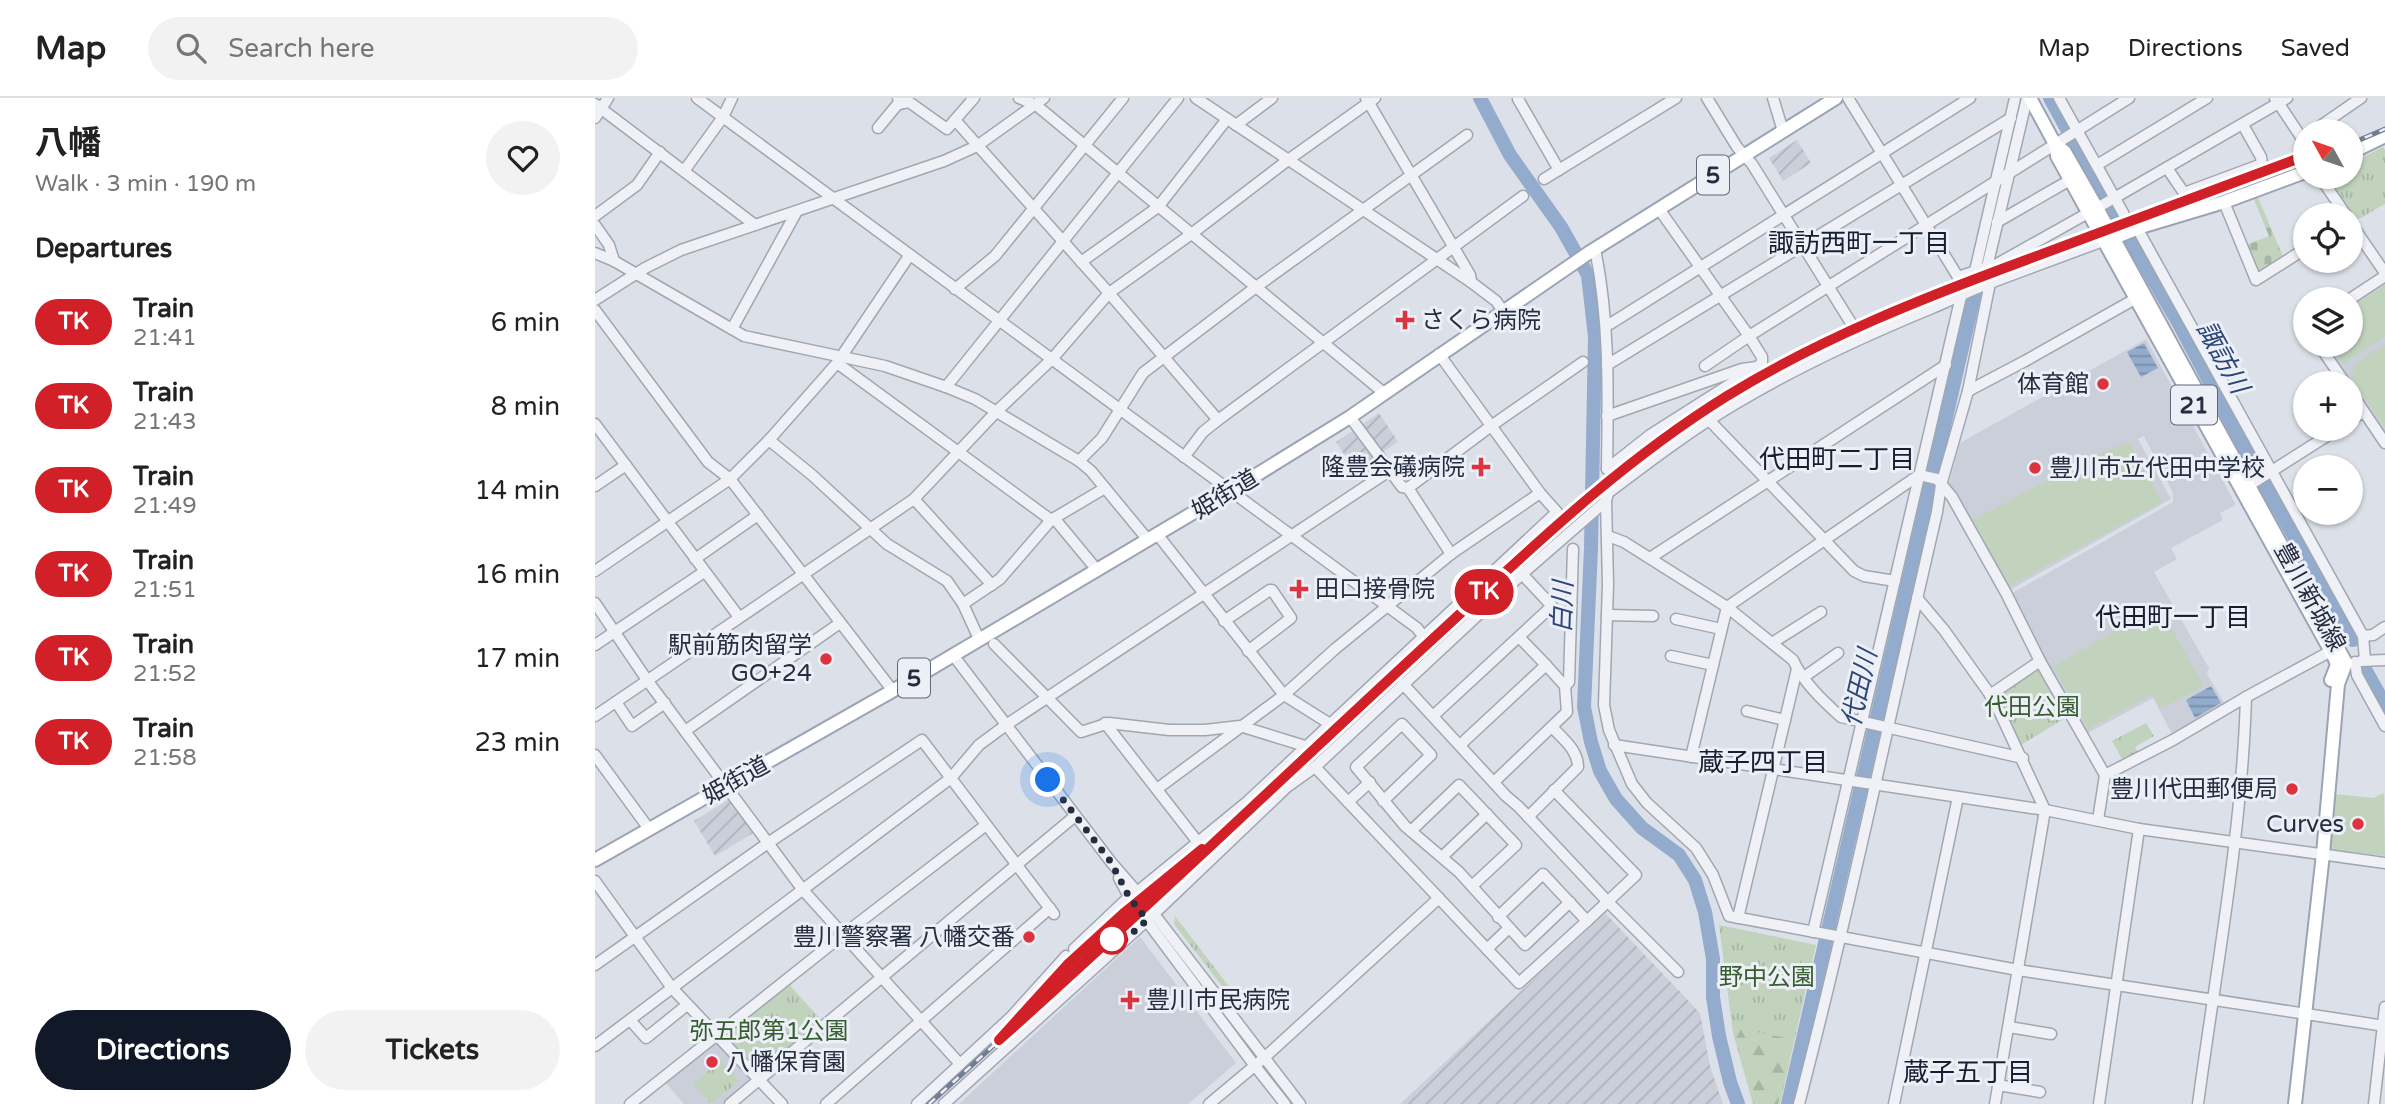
<!DOCTYPE html>
<meta charset="utf-8">
<style>
:root{--surface:#fff;--page:#f2f2f2;--text:#222;--muted:#767676;--line:#e0e0e0;--accent:#111827}
body{margin:0;font-family:"Varela Round","Noto Sans JP",sans-serif;background:var(--page);color:var(--text);height:100vh;display:flex;flex-direction:column;font-size:26px;white-space:nowrap}
*{box-sizing:border-box;margin:0}
p{font-size:23px;color:var(--muted)}
.icon{flex:none;width:38px;height:38px;fill:none;stroke:currentColor;stroke-width:2;stroke-linecap:round;stroke-linejoin:round}
.map{position:relative;flex:1;overflow:hidden}
.sheet{display:flex;flex-direction:column;background:var(--surface);width:595px}
.sheet>*{flex:none}
.badge{padding:0 14px;border-radius:23px;font-size:24px;line-height:46px}
.needle{width:46px;rotate:310deg}
.buttons{position:absolute;left:1698px;top:21px;display:grid;gap:14px}
.buttons a{display:grid;place-items:center;width:70px;height:70px;border-radius:50%;background:var(--surface);box-shadow:0 2px 5px #0004;font-size:35px}
.you{position:absolute;width:35px;height:35px;margin:-18px;border:5px solid #fff;border-radius:50%;background:#1a73e8;box-shadow:0 0 0 10px #1a73e833}
.map>.badge{position:absolute;translate:-50% -50%;box-shadow:0 0 0 4px #fff}
h2{padding:0 35px;font-size:26px;line-height:63px}
.round{display:grid;place-items:center;flex:none;width:74px;height:74px;border-radius:37px;background:var(--page)}
.head{display:flex;align-items:center;justify-content:space-between;height:119px;padding:0 35px}
h1{font-size:33px;font-weight:700;line-height:52px}
.button{display:flex;gap:14px;margin-top:auto;padding:14px 35px}
.button a{flex:1;height:80px;border-radius:42px;background:var(--accent);color:#fff;font-size:28px;font-weight:700;line-height:80px;text-align:center}
.button a+a{background:var(--page);color:var(--text)}
ul{padding:0;list-style:none}
li{display:flex;align-items:center;gap:21px;height:84px;padding:0 35px}
li div{flex:1}
li b{display:block;font-size:26px}
li em{font-style:normal}
li .badge{min-width:77px;font-weight:700;text-align:center}
header{display:flex;align-items:center;gap:42px;box-sizing:border-box;height:98px;padding:0 35px;background:var(--surface);border-bottom:2px solid var(--line)}
header strong{font-size:33px}
nav{display:flex;gap:38px;margin-inline-start:auto;font-size:24px}
.search{width:490px;height:63px;background:var(--page);display:flex;align-items:center;gap:18px;box-sizing:border-box;padding:0 24px;border-radius:38px;color:var(--muted);font-size:26px}
main{display:flex;flex:1;min-height:0}
.map>svg:first-child{display:block}
.built{fill:#cacfda}
.industrial{fill:url(#industrial-furrows)}
.grass{fill:url(#grass-tufts)}
.forest{fill:url(#forest-firs)}
.cemetery{fill:url(#cemetery-stones)}
.pitch{fill:#c1d3bd}
.water{fill:url(#water-rules)}
.lines{fill:none;stroke-linecap:round;stroke-linejoin:round}
.river{stroke:#93abcc;stroke-width:14}
.minor-tunnel{stroke:#b7bcc6;stroke-width:10;stroke-dasharray:10 5;stroke-linecap:butt}
.minor-casing{stroke:#a1a7b2;stroke-width:13}
.major-casing{stroke:#9ba3b5;stroke-width:16}
.minor{stroke:#f0f1f6;stroke-width:10}
.major{stroke:#fff;stroke-width:12}
.rail-casing{stroke:#747e93;stroke-width:5}
.rail{stroke:#eceff6;stroke-width:2.5;stroke-dasharray:8;stroke-linecap:butt}
.line-casing{stroke:#fff;stroke-width:16}
.line{stroke:#d12027;stroke-width:10}
.walk{stroke:#252d40;stroke-width:7;stroke-dasharray:0 12.6}
.poi-dot{fill:#db3340;stroke:#eceff6;stroke-width:2.5}
.stop-dot{fill:#fff;stroke:#d12027;stroke-width:3.5}
.labels{text-anchor:middle;stroke-width:6;stroke-linejoin:round;paint-order:stroke}
.shield{fill:#eceff6;stroke:#616777;stroke-width:2}
.shield-label{font-size:23px;font-weight:bold;fill:#252d40}
.poi-label{font-size:24px;fill:#252d40;stroke:#eceff6;text-anchor:end}
.street-label{font-size:24px;fill:#252d40;stroke:#eceff6}
.park-label{font-size:24px;fill:#365d30;stroke:#eceff6}
.neighbourhood-label{font-size:26px;fill:#171e31;stroke:#eceff6}
.water-label{font-size:26px;font-style:italic;fill:#2b4778;stroke:#eceff6}
</style>
<header>
<strong>Map</strong>
<div class="search"><svg class="icon" aria-label="search" viewBox="0 0 24 24"><circle cx="10" cy="10" r="6"/><path d="M15 15l6 6"/></svg>Search here</div>
<nav><a>Map</a><a>Directions</a><a>Saved</a></nav>
</header>
<main>
<section class="sheet">
<div class="head"><div><h1>八幡</h1><p>Walk · 3 min · 190 m</p></div><a class="round"><svg class="icon" aria-label="heart" viewBox="0 0 24 24"><path d="M12 20l-8-8c-3-5 5-10 8-4 3-6 11-1 8 4z"/></svg></a></div>
<h2>Departures</h2>
<ul>
<li><span class="badge" style="background:#d12027;color:#fff">TK</span><div><b>Train</b><p>21:41</p></div><em>6 min</em></li>
<li><span class="badge" style="background:#d12027;color:#fff">TK</span><div><b>Train</b><p>21:43</p></div><em>8 min</em></li>
<li><span class="badge" style="background:#d12027;color:#fff">TK</span><div><b>Train</b><p>21:49</p></div><em>14 min</em></li>
<li><span class="badge" style="background:#d12027;color:#fff">TK</span><div><b>Train</b><p>21:51</p></div><em>16 min</em></li>
<li><span class="badge" style="background:#d12027;color:#fff">TK</span><div><b>Train</b><p>21:52</p></div><em>17 min</em></li>
<li><span class="badge" style="background:#d12027;color:#fff">TK</span><div><b>Train</b><p>21:58</p></div><em>23 min</em></li>
</ul>
<div class="button"><a>Directions</a><a>Tickets</a></div>
</section>
<div class="map">
<svg width="1790" height="1006" viewBox="0 0 1790 1006">
<defs>
<pattern id="industrial-furrows" width="10" height="10" patternUnits="userSpaceOnUse" patternTransform="scale(1.75)"><rect width="10" height="10" fill="#cacfda"/><path d="M-1 1l2-2M0 10L10 0M9 11l2-2" fill="none" stroke="#adb2bc"/></pattern>
<pattern id="grass-tufts" width="24" height="20" patternUnits="userSpaceOnUse" patternTransform="scale(1.75)"><rect width="24" height="20" fill="#c1d3bd"/><path d="M3 7l-1-3M5 7V3M7 7l1-3M15 17l-1-3M17 17v-4M19 17l1-3" fill="none" stroke="#a6b5a4"/></pattern>
<pattern id="forest-firs" width="22" height="20" patternUnits="userSpaceOnUse" patternTransform="scale(1.75)"><rect width="22" height="20" fill="#c1d3bd"/><path d="M5 1l3.5 6h-7zM16 11l3.5 6h-7z" fill="#a6b5a4"/></pattern>
<pattern id="cemetery-stones" width="16" height="16" patternUnits="userSpaceOnUse" patternTransform="scale(1.75)"><rect width="16" height="16" fill="#c1d3bd"/><path d="M2 7V4a2 2 0 0 1 4 0v3zM10 15v-3a2 2 0 0 1 4 0v3z" fill="#a6b5a4"/></pattern>
<pattern id="water-rules" width="6" height="5" patternUnits="userSpaceOnUse" patternTransform="scale(1.75)"><rect width="6" height="5" fill="#93abcc"/><path d="M0 2.5h6" fill="none" stroke="#788ca7"/></pattern>
</defs>
<rect width="100%" height="100%" fill="#dce0e8"/>
<g class="built">
<path d="M1790 184V335L1732 247H1755V207Z"/>
<path d="M1551 241 1641 407 1625 415 1628 422 1576 450 1582 461 1559 474 1614 570 1612 576 1631 608 1577 636 1558 600 1491 636 1414 497 1578 404V395L1549 338 1543 341 1576 401 1413 493 1353 389 1365 345Z"/>
<path d="M545 839 641 965 593 1006H364Z"/>
<path d="M118 946H122L156 983 128 1006H89L70 984Z"/>
</g>
<g class="industrial">
<path d="M1202 42 1216 65 1188 83 1174 60Z"/>
<path d="M784 315 803 344 778 360 785 371 767 383 741 344Z"/>
<path d="M133 702 138 705 160 734 120 758 99 723Z"/>
<path d="M1010 815 1105 915 1115 968 1128 1006H805Z"/>
</g>
<g class="grass">
<path d="M1788 49 1790 52V106L1762 122 1730 79H1755V66Z"/>
<path d="M1441 569 1446 570 1472 619 1426 647 1402 599V596Z"/>
<path d="M1551 625 1559 638 1540 649 1543 655 1528 663 1517 643Z"/>
<path d="M580 818 642 899 640 905 579 826Z"/>
<path d="M1124 827 1221 847 1185 1006H1158L1138 935Z"/>
<path d="M193 885 226 922 166 973 161 972 130 939 131 935Z"/>
<path d="M126 962 144 983 116 1006 98 986Z"/>
</g>
<path class="forest" d="M1146 931 1197 941 1183 1006H1159L1141 940Z"/>
<path class="cemetery" d="M1661 95 1690 163 1660 175 1649 148 1674 138 1657 97Z"/>
<g class="pitch">
<path d="M1790 187V238L1748 266 1735 247H1755V210Z"/>
<path d="M1790 246V330L1756 279 1761 265Z"/>
<path d="M1534 344 1567 404 1414 488 1377 423 1494 360Z"/>
<path d="M1564 509 1609 588 1566 611 1558 596 1493 631 1458 568Z"/>
<path d="M1789 695 1790 758 1732 751 1739 696 1778 700Z"/>
</g>
<g class="water">
<path d="M1549 245 1563 270 1546 279 1532 254Z"/>
<path d="M1616 588 1626 605 1600 620 1591 602Z"/>
</g>
<g class="lines">
<g class="river">
<path d="M885 0 915 57 966 129 993 177 1000 239 996 450 989 609 996 644 1005 673 1021 701 1047 730 1084 757 1100 782 1110 814 1118 861V899L1124 938 1135 984 1143 1006"/>
<path d="M1455 0 1491 66 1583 224 1661 371 1758 542"/>
<path d="M1385 174 1427 0"/>
<path d="M1771 573 1790 607"/>
<path d="M1193 1006 1382 185"/>
</g>
<path class="minor-tunnel" d="M788 576 803 591"/>
<defs>
<g id="minor">
<path d="M102 0 822 530 828 538"/>
<path d="M303 0 308 5 314 4 352 31 379 0"/>
<path d="M424 0 441 7 789 295"/>
<path d="M601 0 876 184 901 203 908 213"/>
<path d="M771 0 875 177 876 184"/>
<path d="M1112 0 1142 49 1157 66 1256 225"/>
<path d="M1178 0 1188 33"/>
<path d="M1253 0 1363 179 1402 166 1493 115"/>
<path d="M1464 0 1532 122"/>
<path d="M1680 0 1710 45"/>
<path d="M923 1 964 72"/>
<path d="M0 6 160 127"/>
<path d="M0 20 13 0"/>
<path d="M360 22 514 195 623 322"/>
<path d="M641 27 677 0"/>
<path d="M283 30 302 7 308 5"/>
<path d="M1718 33 1766 0"/>
<path d="M1502 67 1612 0"/>
<path d="M1572 70 1589 95 1667 66 1666 59 1648 27"/>
<path d="M89 73 128 19 137 0"/>
<path d="M1725 79 1751 117"/>
<path d="M949 81 1081 0"/>
<path d="M1629 104 1661 182 1710 151"/>
<path d="M1502 110 1692 0"/>
<path d="M0 118 42 87 65 54"/>
<path d="M1402 124 1475 82"/>
<path d="M1755 124 1790 175"/>
<path d="M0 127 14 147 19 163"/>
<path d="M1542 130 1768 538 1770 562"/>
<path d="M1000 151C1015 223 1013 297 1012 371"/>
<path d="M0 155 19 163 149 238 290 268 351 289 380 301 484 363 496 373 553 442"/>
<path d="M486 164 563 109 632 21"/>
<path d="M1392 169 1432 0"/>
<path d="M1380 173 1420 0"/>
<path d="M1395 185 1508 143"/>
<path d="M360 191 400 158 528 0"/>
<path d="M1755 201 1790 178"/>
<path d="M0 202 50 170 86 152 349 63 382 48 449 0"/>
<path d="M0 212 113 364 135 381 298 593"/>
<path d="M1015 226 1375 0"/>
<path d="M137 231 202 113"/>
<path d="M1724 247 1750 285"/>
<path d="M242 265 456 422"/>
<path d="M1012 267 1416 20"/>
<path d="M1110 268 1154 238 1534 0"/>
<path d="M351 289 583 0"/>
<path d="M1373 293 1430 263 1547 197"/>
<path d="M1755 293 1790 345"/>
<path d="M1012 318 1147 271 1162 269 1167 265V259L1154 238 1064 111"/>
<path d="M755 319 807 389 813 390 896 328 988 264"/>
<path d="M1114 322 1259 473 1269 478 1300 483"/>
<path d="M1755 322 1769 314"/>
<path d="M0 326 144 519"/>
<path d="M174 342 217 377 292 446 352 483 368 506 384 541"/>
<path d="M589 359 608 334 623 322 928 98"/>
<path d="M484 363 507 340 548 275 661 189 872 37"/>
<path d="M1012 371 1055 337 1159 271"/>
<path d="M1324 377 1342 381 1357 399 1411 495 1445 563 1510 677 1503 722"/>
<path d="M0 388 31 367"/>
<path d="M813 390 856 456"/>
<path d="M1650 390 1743 331"/>
<path d="M319 401 397 487"/>
<path d="M459 420 502 472"/>
<path d="M562 436 689 597 735 626"/>
<path d="M1013 438 1029 444 1132 509 1198 562C1208 584 1228 603 1246 619L1428 660"/>
<path d="M1055 460 1351 267"/>
<path d="M100 461 163 417"/>
<path d="M0 473 135 381 174 342 242 265 314 158"/>
<path d="M1322 500 1349 532 1399 602 1450 712 1400 1006"/>
<path d="M0 505 52 582 208 792 365 966"/>
<path d="M368 506 405 481 456 422 510 390"/>
<path d="M1012 517 1058 518"/>
<path d="M1081 521 1126 531"/>
<path d="M629 523 675 492H677L696 520 653 553"/>
<path d="M1768 538 1778 537 1790 529"/>
<path d="M1177 545 1226 514"/>
<path d="M399 546 486 634 514 625 574 632H610L645 628 710 648"/>
<path d="M0 547 109 474"/>
<path d="M358 557 516 764 542 794 705 1006"/>
<path d="M1076 558 1118 567"/>
<path d="M1766 563 1790 562"/>
<path d="M1760 564 1762 577 1790 628"/>
<path d="M1209 579 1243 555"/>
<path d="M808 586 911 698 924 709 1013 804 1083 874"/>
<path d="M970 588 974 584 978 451"/>
<path d="M1395 597 1445 563"/>
<path d="M21 604 37 628 70 605"/>
<path d="M1152 613 1190 622"/>
<path d="M0 618 319 401 401 314 457 261 514 195 595 137 693 62 780 0"/>
<path d="M838 618 957 508 927 476"/>
<path d="M510 625 616 761"/>
<path d="M90 633 245 525"/>
<path d="M865 647 951 567 924 539"/>
<path d="M1019 647 1450 712 1544 731 1790 765"/>
<path d="M0 657 54 731"/>
<path d="M1096 659 1132 509 1324 377"/>
<path d="M720 669 924 885 992 823 948 776 903 819"/>
<path d="M1510 677 1578 642 1651 599 1736 553"/>
<path d="M899 684 972 614 970 588 951 567"/>
<path d="M562 691 689 597 740 551 856 456 945 395"/>
<path d="M959 692 1041 777 992 823"/>
<path d="M788 703 836 657 807 626 761 669 810 728 864 774 930 847 975 804"/>
<path d="M753 704 775 684"/>
<path d="M933 719 983 669C983 652 968 641 957 629"/>
<path d="M816 733 864 687 921 747 877 788"/>
<path d="M848 758 892 716"/>
<path d="M524 780 534 799 660 968 690 1006"/>
<path d="M0 783 77 890 187 1006"/>
<path d="M542 794 653 703 962 414 945 395 844 256"/>
<path d="M1143 820 1202 571"/>
<path d="M1218 834 1367 194"/>
<path d="M479 851 534 799"/>
<path d="M892 851 914 830"/>
<path d="M0 867 173 745 327 642 459 816"/>
<path d="M35 922 51 940 92 907"/>
<path d="M1414 929 1456 936"/>
<path d="M0 948 356 680 384 647 411 627 794 373"/>
<path d="M1403 987 1445 994"/>
<path d="M35 1006 249 836 391 727"/>
<path d="M135 1006 480 718"/>
<path d="M231 1006 455 810"/>
<path d="M322 1006 416 919 471 858"/>
<path d="M349 1006 559 816 692 689 720 669 927 476 1011 403"/>
<path d="M614 1006 669 960 844 800"/>
<path d="M1204 1006C1255 810 1296 611 1342 414L1346 387 1373 293 1395 185C1373 193 1357 202 1337 210 1269 238 1203 268 1140 306 1096 332 1054 364 1013 395L1011 403 1013 486 1009 607 1014 632 1037 686 1052 705 1101 750 1118 777 1134 818 1423 872 1790 928"/>
<path d="M1299 1006 1363 699"/>
<path d="M1504 1006 1544 731"/>
<path d="M1603 1006C1621 871 1647 735 1651 599"/>
<path d="M1779 1006 1790 909"/>
</g>
<g id="major">
<path d="M1435 0 1460 46 1470 54 1502 110 1751 565 1743 586 1728 756 1700 1006"/>
<path d="M1461 46 1462 58 1739 559 1742 567 1736 582"/>
<path d="M1755 55 1790 38"/>
<path d="M1519 140 1549 128 1629 104 1710 74"/>
<path d="M0 762 313 584 650 384 755 319 995 154 1241 0"/>
</g>
</defs>
<use href="#minor" class="minor-casing"/>
<use href="#major" class="major-casing"/>
<use href="#minor" class="minor"/>
<use href="#major" class="major"/>
<defs>
<g id="rail">
<path d="M1755 46 1790 31"/>
<path d="M468 872 553 794"/>
<path d="M334 1006 537 822 623 739 964 425C1036 361 1113 306 1197 261 1262 226 1332 199 1401 173 1455 153 1509 130 1565 113 1614 98 1662 81 1710 63"/>
</g>
</defs>
<use href="#rail" class="rail-casing"/>
<use href="#rail" class="rail"/>
</g>
<g class="lines">
<defs>
<path id="line" d="M607 751 530 814 472 867 404 942C548 814 687 680 829 549 926 460 1019 368 1132 298 1226 240 1328 200 1431 162 1524 128 1617 93 1710 58"/>
</defs>
<use href="#line" class="line-casing"/>
<use href="#line" class="line"/>
<path class="walk" d="M453 682 516 764 534 799 552 822 518 852 517 841"/>
</g>
<g class="poi-dot">
<path d="M806.5 211.5h7v7h7v7h-7v7h-7v-7h-7v-7h7z"/>
<circle cx="1508" cy="286" r="7"/>
<path d="M882.5 358.5h7v7h7v7h-7v7h-7v-7h-7v-7h7z"/>
<circle cx="1440" cy="370" r="7"/>
<path d="M700.5 480.5h7v7h7v7h-7v7h-7v-7h-7v-7h7z"/>
<circle cx="231" cy="561" r="7"/>
<circle cx="1697" cy="691" r="7"/>
<circle cx="1763" cy="726" r="7"/>
<circle cx="434" cy="839" r="7"/>
<path d="M531.5 891.5h7v7h7v7h-7v7h-7v-7h-7v-7h7z"/>
<circle cx="117" cy="964" r="7"/>
</g>
<circle class="stop-dot" cx="517" cy="841" r="14"/>
<g class="labels">
<g class="shield">
<rect x="1102" y="57.5" width="32" height="39" rx="5"/>
<rect x="1576" y="287.5" width="46" height="39" rx="5"/>
<rect x="303" y="560.5" width="32" height="39" rx="5"/>
</g>
<g class="shield-label">
<text x="1118" y="85">5</text>
<text x="1599" y="315">21</text>
<text x="319" y="588">5</text>
</g>
<g class="poi-label">
<text x="826" y="230" text-anchor="start">さくら病院</text>
<text x="1494" y="294">体育館</text>
<text x="870" y="377">隆豊会礒病院</text>
<text x="1454" y="378" text-anchor="start">豊川市立代田中学校</text>
<text x="720" y="499" text-anchor="start">田口接骨院</text>
<text x="217" y="555">駅前筋肉留学<tspan x="217" dy="28">GO+24</tspan></text>
<text x="1683" y="699">豊川代田郵便局</text>
<text x="1749" y="734">Curves</text>
<text x="420" y="847">豊川警察署 八幡交番</text>
<text x="551" y="910" text-anchor="start">豊川市民病院</text>
<text x="131" y="972" text-anchor="start">八幡保育園</text>
</g>
<g class="street-label">
<text transform="translate(630 396) rotate(-31)" y="8">姫街道</text>
<text transform="translate(1715 499) rotate(61)" y="8">豊川新城線</text>
<text transform="translate(141 682) rotate(-29)" y="8">姫街道</text>
</g>
<g class="park-label">
<text x="1437" y="617">代田公園</text>
<text x="1172" y="887">野中公園</text>
<text x="174" y="941">弥五郎第1公園</text>
</g>
<g class="neighbourhood-label">
<text x="1264" y="154">諏訪西町一丁目</text>
<text x="1242" y="370">代田町二丁目</text>
<text x="1578" y="528">代田町一丁目</text>
<text x="1168" y="673">蔵子四丁目</text>
<text x="1373" y="983">蔵子五丁目</text>
</g>
<g class="water-label">
<text transform="translate(1628 259) rotate(61)" y="9">諏訪川</text>
<text transform="translate(967 509) rotate(-88)" y="9">白川</text>
<text transform="translate(1264 590) rotate(-77)" y="9">代田川</text>
</g>
</g>
</svg>
<div class="buttons">
<a><svg class="needle" viewBox="-14 -14 28 28"><path d="M0-13l5 13h-10z" fill="#e53935"/><path d="M0 13l5-13h-10z" fill="#767676"/></svg></a>
<a><svg class="icon" aria-label="locate" viewBox="0 0 24 24"><circle cx="12" cy="12" r="6"/><path d="M12 2v4M12 18v4M2 12h4M18 12h4"/></svg></a>
<a><svg class="icon" aria-label="layers" viewBox="0 0 24 24"><path d="M12 4l9 5-9 5-9-5zM3 14l9 5 9-5"/></svg></a>
<a>+</a>
<a>−</a>
</div>
<div class="you" style="left:453px;top:682px"></div>
<b class="badge" style="left:889px;top:494px;background:#d12027;color:#fff">TK</b>
</div>
</main>
